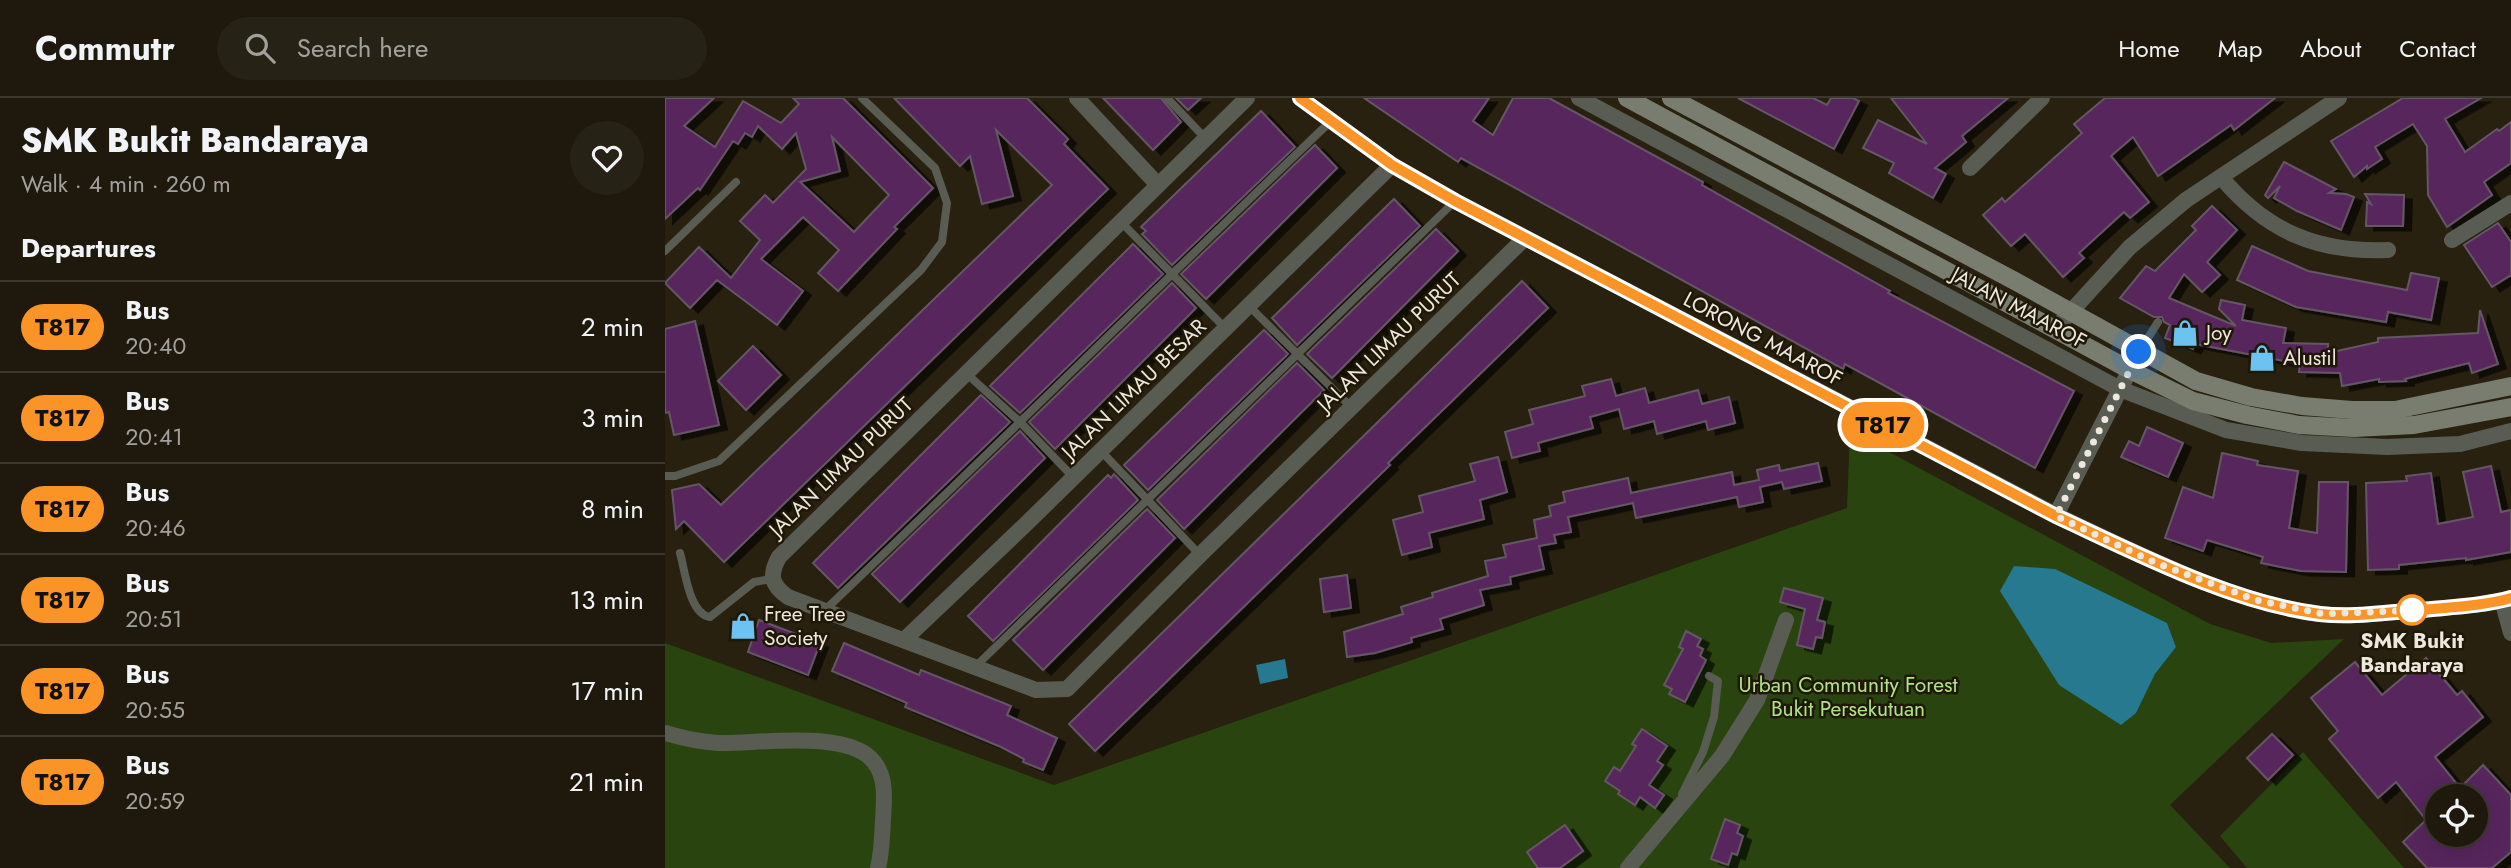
<!DOCTYPE html>
<meta charset="utf-8">
<style>
:root{--surface:#1e190c;--page:#262215;--text:#f1f3f6;--muted:#a1a09d;--line:#3c382d}
body{margin:0;font-family:Jost,sans-serif;background:var(--page);color:var(--text);height:100vh;display:flex;flex-direction:column;font-size:26px;white-space:nowrap}
*{box-sizing:border-box;margin:0}
p{font-size:23px;color:var(--muted)}
.icon{flex:none;width:38px;height:38px;fill:none;stroke:currentColor;stroke-width:2;stroke-linecap:round;stroke-linejoin:round}
.map{position:relative;flex:1;overflow:hidden}
.side{display:flex;flex-direction:column;background:var(--surface);width:665px}
.side>*{flex:none}
.badge{padding:0 14px;border-radius:23px;font-size:24px;line-height:46px}
.controls{position:absolute;left:1760px;top:686px;display:grid;gap:14px}
.controls a{display:grid;place-items:center;width:63px;height:63px;border-radius:50%;background:var(--surface);box-shadow:0 7px 28px #0002,0 0 0 2px var(--line);font-size:35px}
.you{position:absolute;width:35px;height:35px;margin:-18px;border:5px solid #fff;border-radius:50%;background:#1a73e8;box-shadow:0 0 0 10px #1a73e833}
.map>.badge{position:absolute;translate:-50% -50%;box-shadow:0 0 0 4px #fff}
h2{padding:0 21px;font-size:26px;line-height:63px}
.round{display:grid;place-items:center;flex:none;width:74px;height:74px;border-radius:37px;background:var(--page)}
.headline{display:flex;align-items:center;justify-content:space-between;height:119px;padding:0 21px}
h1{font-size:33px;font-weight:800;line-height:52px}
ul{padding:0;list-style:none}
li{display:flex;align-items:center;gap:21px;height:91px;padding:0 21px;border-top:2px solid var(--line)}
li div{flex:1}
li b{display:block;font-size:26px}
li em{font-style:normal}
li .badge{min-width:77px;font-weight:700;text-align:center}
header{display:flex;align-items:center;gap:42px;box-sizing:border-box;height:98px;padding:0 35px;background:var(--surface);border-bottom:2px solid var(--line)}
header strong{font-size:33px}
nav{display:flex;gap:38px;margin-inline-start:auto;font-size:24px}
.search{width:490px;height:63px;background:var(--page);display:flex;align-items:center;gap:18px;box-sizing:border-box;padding:0 24px;border-radius:38px;color:var(--muted);font-size:26px}
main{display:flex;flex:1;min-height:0}
.map>svg:first-child{display:block}
.green{fill:#29440f;fill-rule:evenodd}
.water{fill:#26798f}
.building{fill:#57265b;stroke:#655666;stroke-width:2;fill-rule:evenodd;filter:url(#shadow)}
.lines{fill:none;stroke-linecap:round;stroke-linejoin:round}
.lane{stroke:#595c53;stroke-width:8}
.street{stroke:#595c53;stroke-width:16}
.secondary{stroke:#787d6f;stroke-width:18}
.line-casing{stroke:#fff;stroke-width:16}
.line{stroke:#fa9426;stroke-width:10}
.walk{stroke:#ece8dd;stroke-width:7;stroke-dasharray:0 12.6}
.stop-dot{fill:#fff;stroke:#fa9426;stroke-width:3.5}
.labels{text-anchor:middle;stroke-width:5;stroke-linejoin:round;paint-order:stroke}
.street-label{font-size:21px;fill:#ece8dd;stroke:#1f1807}
.poi-label{font-size:21px;fill:#ece8dd;stroke:#1f1807;text-anchor:start}
.stop-label{font-size:21px;font-weight:bold;fill:#ece8dd;stroke:#1f1807}
.park-label{font-size:21px;fill:#afe485;stroke:#1f1807}
</style>
<header>
<strong>Commutr</strong>
<div class="search"><svg class="icon" aria-label="search" viewBox="0 0 24 24"><circle cx="10" cy="10" r="6"/><path d="M15 15l6 6"/></svg>Search here</div>
<nav><a>Home</a><a>Map</a><a>About</a><a>Contact</a></nav>
</header>
<main>
<section class="side">
<div class="headline"><div><h1>SMK Bukit Bandaraya</h1><p>Walk · 4 min · 260 m</p></div><a class="round"><svg class="icon" aria-label="heart" viewBox="0 0 24 24"><path d="M12 20l-8-8c-3-5 5-10 8-4 3-6 11-1 8 4z"/></svg></a></div>
<h2>Departures</h2>
<ul>
<li><span class="badge" style="background:#fa9426;color:#111">T817</span><div><b>Bus</b><p>20:40</p></div><em>2 min</em></li>
<li><span class="badge" style="background:#fa9426;color:#111">T817</span><div><b>Bus</b><p>20:41</p></div><em>3 min</em></li>
<li><span class="badge" style="background:#fa9426;color:#111">T817</span><div><b>Bus</b><p>20:46</p></div><em>8 min</em></li>
<li><span class="badge" style="background:#fa9426;color:#111">T817</span><div><b>Bus</b><p>20:51</p></div><em>13 min</em></li>
<li><span class="badge" style="background:#fa9426;color:#111">T817</span><div><b>Bus</b><p>20:55</p></div><em>17 min</em></li>
<li><span class="badge" style="background:#fa9426;color:#111">T817</span><div><b>Bus</b><p>20:59</p></div><em>21 min</em></li>
</ul>
</section>
<div class="map">
<svg width="1846" height="770" viewBox="0 0 1846 770">
<defs>
<filter id="shadow"><feDropShadow dx="8" dy="4.5" stdDeviation="0" flood-color="#0009"/></filter>
</defs>
<rect width="100%" height="100%" fill="#282110"/>
<g class="green">
<path d="M1185 333 1545 526 1606 545 1679 541 1505 707 1565 770H0V545L389 687 1182 410ZM1449 501 1502 525 1511 549 1490 576 1471 615Z"/>
<path d="M1638 654 1739 770H1582L1555 738Z"/>
</g>
<g class="water">
<path d="M1349 468 1390 471 1502 525 1511 549 1490 576 1471 615 1456 627 1394 587 1335 493Z"/>
<path d="M620 561 623 580 595 586 591 567Z"/>
</g>
<g class="building">
<path d="M0 0H49L19 28 50 49 78 3 116 25 134 6 128 0H178L268 90 229 129 232 131 173 193 153 175 174 152 138 119 96 161 138 193 112 227 52 182 25 210 0 185 34 149 66 180 95 142 75 123 100 97 108 105 141 71 131 35 117 51 93 28 87 39 80 35 73 46 68 43 35 92 33 90 0 121ZM167 39 224 97 189 134 135 84 175 73Z"/>
<path d="M229 0H362L403 41 399 46 443 91 59 464 19 423 11 431 7 392 34 386 56 407 387 87 331 32 348 98 317 106 305 58 295 68Z"/>
<path d="M438 0H496L516 24 488 52Z"/>
<path d="M511 0H536L523 12Z"/>
<path d="M699 0H824L808 23 828 37 848 0H884L1038 84 1037 87 1225 193 1223 195 1409 293 1370 370 1180 266 1178 271 796 60 793 64Z"/>
<path d="M1073 0H1148L1162 7 1166 0H1188L1194 3 1169 51Z"/>
<path d="M1226 0H1343L1297 38 1301 44 1270 70 1281 76 1268 100 1224 75 1229 65 1198 50 1213 22 1262 46Z"/>
<path d="M1440 0H1610L1569 32 1566 27 1493 78 1468 39 1446 58 1484 104 1465 120 1459 114 1414 155 1419 160 1398 179 1360 136 1346 148 1318 117 1337 100 1340 104 1417 35 1409 26Z"/>
<path d="M1738 0H1816L1780 21 1800 54 1832 31 1834 33 1846 24V65L1819 84 1827 97 1782 129 1763 97 1762 48 1748 26 1710 49 1717 61 1702 71V68L1689 79 1666 43Z"/>
<path d="M596 13 630 49 507 167 477 136 481 133 476 129Z"/>
<path d="M650 47 672 70 541 201 516 176Z"/>
<path d="M1619 64 1671 91 1664 95 1681 96 1689 99 1676 132 1632 113 1609 100 1615 88 1603 100 1600 97Z"/>
<path d="M1700 96 1739 97 1738 128H1701L1702 104 1706 106Z"/>
<path d="M729 101 755 128 632 247 607 220Z"/>
<path d="M1547 108 1572 132 1542 164 1555 177 1537 194 1519 176 1504 200 1571 228 1554 211 1556 202 1580 207 1577 222 1621 230 1618 245 1663 246V255L1713 244V240L1813 235 1815 212 1833 266 1807 275 1804 265 1740 281 1741 283 1714 284V281L1677 288 1675 275 1634 274 1635 266 1530 246 1528 251 1500 240 1505 227 1499 224 1497 219H1489L1455 200 1481 168 1490 173 1531 132 1527 128Z"/>
<path d="M1833 125 1846 144V177L1827 189 1799 147Z"/>
<path d="M771 131 793 153 667 280 642 256Z"/>
<path d="M468 146 498 176 355 315 325 288Z"/>
<path d="M1587 148 1643 173 1742 192 1746 175 1774 180 1766 222 1723 214 1721 224 1631 209 1572 182Z"/>
<path d="M857 183 883 210 723 365 725 367 430 653 404 626Z"/>
<path d="M507 185 531 210 390 351 364 324Z"/>
<path d="M30 223 54 327 9 337 4 314 0 315V231Z"/>
<path d="M599 232 623 256 483 392 459 367Z"/>
<path d="M88 248 116 277 81 312 53 283Z"/>
<path d="M632 265 659 292 519 431 492 402Z"/>
<path d="M946 281 951 298 980 290 984 305 1033 292 1037 306 1064 299 1070 325 1043 332 1041 323 992 336 989 323 959 331 954 311 925 319 928 330 873 345 875 353 847 360 840 334 868 326 864 312 920 298 917 288Z"/>
<path d="M316 297 345 324 173 490 148 465Z"/>
<path d="M1482 329 1518 345 1503 379 1456 359 1464 343 1474 348Z"/>
<path d="M355 333 380 360 235 504 207 476Z"/>
<path d="M1557 355 1593 363 1592 367 1633 373 1624 430 1652 435 1654 384H1683L1681 474 1636 473 1596 465 1598 459 1542 442 1538 453 1500 440 1518 389 1548 400Z"/>
<path d="M833 359 842 394 815 402 819 421 764 435 767 449 737 457 728 422 758 414 754 398 810 383 805 366Z"/>
<path d="M1153 365 1157 383 1119 391 1117 384 1095 389 1098 404 1074 409 1072 399 971 420 968 405 903 419 906 434 889 437 891 445 874 448 879 471 845 479 846 486 815 492 819 507 775 521 778 531 746 540 747 544 710 555 682 559 679 534 738 516 736 509 768 499 767 495 823 478 820 463 841 459 838 447 872 440 869 422 886 418 884 408 900 404 898 394 963 380 966 395 1067 374 1069 387 1094 382 1092 372 1114 367 1115 373Z"/>
<path d="M1826 368 1836 414 1846 412V454L1801 462V460L1734 467V471L1703 472 1701 385 1742 383 1741 378 1766 375 1773 426 1808 419 1798 374Z"/>
<path d="M449 376 473 402 328 543 303 518 443 377 446 380Z"/>
<path d="M482 411 510 440 378 572 348 542Z"/>
<path d="M682 477 686 510 659 514 655 481Z"/>
<path d="M1119 490 1158 500 1152 522 1160 524 1157 540 1151 539 1148 551 1132 547 1140 511 1115 504Z"/>
<path d="M94 522 155 545 143 577 83 554Z"/>
<path d="M1021 533 1036 541 1032 548 1038 551 1035 558 1041 562 1020 604 1004 596 1007 591 999 587 1018 551 1014 549Z"/>
<path d="M179 545 254 577 256 572 346 608 342 617 392 640 378 672 358 664 359 661 336 649 240 609 242 605 167 573Z"/>
<path d="M1761 560 1792 597 1797 593 1818 619 1770 659 1795 690 1818 667 1846 697V754L1827 770H1762L1738 744 1761 722 1731 684 1713 700 1664 641 1673 633 1646 600 1690 564 1717 597ZM1773 698H1811V737H1773Z"/>
<path d="M977 631 1002 648 992 663 998 667 984 687 999 697 990 710 975 699 970 707 953 696 955 693 940 683 949 669 955 673 971 648 967 646Z"/>
<path d="M1607 636 1628 657 1603 682 1582 660Z"/>
<path d="M1060 721 1075 727 1072 735 1078 738 1072 757 1067 755 1063 767 1046 761Z"/>
<path d="M900 727 918 753 895 770H873L862 754Z"/>
</g>
<g class="lines">
<g class="lane">
<path d="M502 0 541 41"/>
<path d="M456 124 561 231"/>
<path d="M0 153 71 84"/>
<path d="M584 208 686 309"/>
<path d="M1476 251 1493 224"/>
<path d="M302 276 356 325 409 380"/>
<path d="M436 353 535 457"/>
<path d="M0 378H10L54 363 256 172 277 144 282 105 270 70 197 0"/>
<path d="M15 455C20 472 24 516 45 519L89 484 106 481"/>
<path d="M160 512C330 350 497 184 667 22"/>
<path d="M310 569 790 103"/>
<path d="M1017 696 1038 654 1049 619 1053 583 1044 578"/>
</g>
<g class="street">
<path d="M412 0 493 87"/>
<path d="M582 0 114 459C104 477 106 487 123 499L371 592 402 591 535 457 860 140"/>
<path d="M635 0 727 67 790 103 1391 417C1471 455 1567 505 1655 516 1688 520 1723 514 1756 512 1786 509 1817 508 1846 500"/>
<path d="M914 0 1455 291 1561 332 1637 345 1722 349 1795 346 1846 333"/>
<path d="M1305 70 1377 0"/>
<path d="M1556 79C1601 133 1652 155 1723 152"/>
<path d="M1787 142 1846 105"/>
<path d="M1390 231 1465 149 1521 102 1674 0"/>
<path d="M1391 417 1474 254"/>
<path d="M1837 502 1846 535"/>
<path d="M239 542 361 426 727 67"/>
<path d="M0 635C17 640 35 644 53 645 92 646 184 631 209 664 222 680 219 703 218 722 217 738 217 754 213 770"/>
<path d="M963 770 1057 658 1092 602 1121 522"/>
</g>
<g class="secondary">
<path d="M962 0 1465 272 1528 303 1582 317 1634 327 1689 330 1749 327 1846 309"/>
<path d="M1006 0 1348 182 1531 283 1586 299 1637 308 1687 312H1730L1846 288"/>
</g>
</g>
<g class="lines">
<defs>
<path id="line" d="M635 0 727 67 790 103 1391 418C1471 455 1567 505 1655 516 1688 520 1723 514 1756 512 1786 509 1817 508 1846 500"/>
</defs>
<use href="#line" class="line-casing"/>
<use href="#line" class="line"/>
<path class="walk" d="M1474 254 1391 418 1491 465 1591 502 1658 516 1754 512H1747"/>
</g>
<defs>
<symbol id="shop-bare" viewBox="-9 -9 18 18"><path d="M-5-2.5h2.3a2.7 3.5 0 0 1 5.4 0H5L5.5 6h-11ZM-1.5-2.5h3a1.5 2.3 0 0 0-3 0Z" fill="#6cc3f2" stroke="#1f1807" stroke-width="2.5" paint-order="stroke"/></symbol>
</defs>
<g fill-rule="evenodd">
<use href="#shop-bare" x="1501" y="216" width="38" height="38"/>
<use href="#shop-bare" x="1578" y="241" width="38" height="38"/>
<use href="#shop-bare" x="59" y="509" width="38" height="38"/>
</g>
<circle class="stop-dot" cx="1747" cy="512" r="14"/>
<g class="labels">
<g class="street-label">
<text transform="translate(1354 210) rotate(28)" y="7">JALAN MAAROF</text>
<text transform="translate(1098 241) rotate(28)" y="7">LORONG MAAROF</text>
<text transform="translate(724 244) rotate(-44)" y="7">JALAN LIMAU PURUT</text>
<text transform="translate(469 291) rotate(-44)" y="7">JALAN LIMAU BESAR</text>
<text transform="translate(176 369) rotate(-44)" y="7">JALAN LIMAU PURUT</text>
</g>
<g class="poi-label">
<text x="1541" y="242">Joy</text>
<text x="1618" y="267">Alustil</text>
<text x="99" y="523">Free Tree<tspan x="99" dy="24">Society</tspan></text>
</g>
<g class="stop-label">
<text x="1747" y="550">SMK Bukit<tspan x="1747" dy="24">Bandaraya</tspan></text>
</g>
<g class="park-label">
<text x="1183" y="594">Urban Community Forest<tspan x="1183" dy="24">Bukit Persekutuan</tspan></text>
</g>
</g>
</svg>
<div class="controls">
<a><svg class="icon" aria-label="locate" viewBox="0 0 24 24"><circle cx="12" cy="12" r="6"/><path d="M12 2v4M12 18v4M2 12h4M18 12h4"/></svg></a>
</div>
<div class="you" style="left:1474px;top:254px"></div>
<b class="badge" style="left:1218px;top:327px;background:#fa9426;color:#111">T817</b>
</div>
</main>
